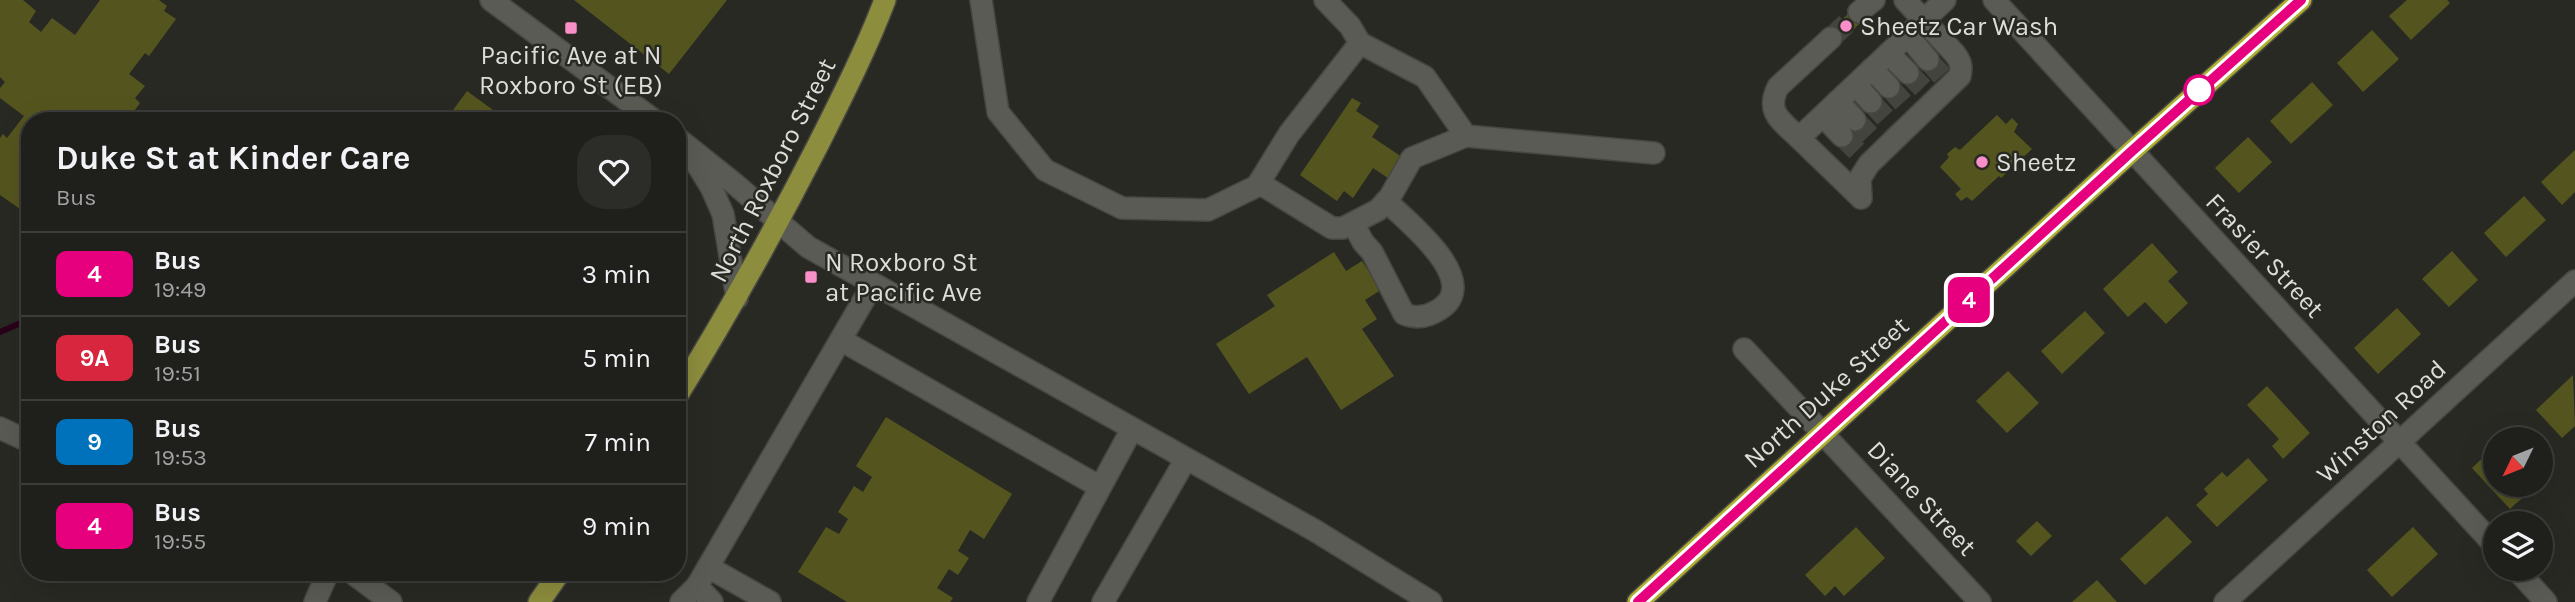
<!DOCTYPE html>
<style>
:root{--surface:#1f1f1b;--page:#2c2c28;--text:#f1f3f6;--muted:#a1a2a3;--line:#3c3d3a}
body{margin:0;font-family:Karla,sans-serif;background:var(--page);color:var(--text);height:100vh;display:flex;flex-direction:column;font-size:26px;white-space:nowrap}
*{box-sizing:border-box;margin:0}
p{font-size:23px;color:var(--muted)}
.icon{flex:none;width:38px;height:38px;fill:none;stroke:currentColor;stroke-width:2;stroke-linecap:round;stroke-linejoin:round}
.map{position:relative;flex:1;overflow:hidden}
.sheet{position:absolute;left:21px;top:112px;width:665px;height:469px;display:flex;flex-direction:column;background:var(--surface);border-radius:28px;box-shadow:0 7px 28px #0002,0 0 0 2px var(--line)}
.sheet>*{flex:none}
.badge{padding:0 14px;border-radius:10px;font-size:24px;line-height:46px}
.needle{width:46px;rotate:227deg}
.tools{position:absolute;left:2483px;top:427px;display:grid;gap:14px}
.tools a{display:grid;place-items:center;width:70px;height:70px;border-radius:50%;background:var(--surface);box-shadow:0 7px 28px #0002,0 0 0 2px var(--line);font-size:35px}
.map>.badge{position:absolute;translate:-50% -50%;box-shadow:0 0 0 4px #fff}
.round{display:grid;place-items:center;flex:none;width:74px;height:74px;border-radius:28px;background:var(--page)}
.summary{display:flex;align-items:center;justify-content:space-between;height:119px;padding:0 35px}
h1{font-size:33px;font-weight:700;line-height:52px}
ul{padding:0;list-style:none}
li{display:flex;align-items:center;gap:21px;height:84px;padding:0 35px;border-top:2px solid var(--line)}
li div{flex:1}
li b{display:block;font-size:26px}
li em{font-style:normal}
li .badge{min-width:77px;font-weight:700;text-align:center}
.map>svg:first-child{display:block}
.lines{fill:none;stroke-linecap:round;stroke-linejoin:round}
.stream{stroke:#29011a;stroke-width:6}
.building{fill:#54551e}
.minor-tunnel{stroke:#44443f;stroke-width:21;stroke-dasharray:21 10;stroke-linecap:butt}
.minor-casing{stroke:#474742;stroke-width:24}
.major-casing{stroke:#474742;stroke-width:24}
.highway-casing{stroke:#474742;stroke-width:24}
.minor{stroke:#5b5b55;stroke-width:21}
.major{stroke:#8d8d3e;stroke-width:21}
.highway{stroke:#aeae2f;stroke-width:21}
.line-casing{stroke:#fff;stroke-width:16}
.line{stroke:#e6007e;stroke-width:10}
.poi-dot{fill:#f98fc8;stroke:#292924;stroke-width:2.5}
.stop-dot{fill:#fff;stroke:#e6007e;stroke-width:3.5}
.labels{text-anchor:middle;stroke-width:5;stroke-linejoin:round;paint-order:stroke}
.poi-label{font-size:26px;fill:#ddddda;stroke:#292924;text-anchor:start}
.street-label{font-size:26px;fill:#ddddda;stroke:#292924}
</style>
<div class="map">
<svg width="2575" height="602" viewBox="0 0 2575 602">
<rect width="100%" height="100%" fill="#292924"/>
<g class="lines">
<path class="stream" d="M0 332 30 319"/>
</g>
<g class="building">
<path d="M0 0H23L36 11 29 22 41 32 52 18 75 35 100 0H159L167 6 164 11 176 19 149 56 145 53 129 74 145 86 135 98 140 103 127 121H30V209L23 205 20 209 0 195V138L3 134 7 138 24 116 0 98V88L5 82 0 77Z"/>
<path d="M574 0H727L669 74Z"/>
<path d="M2407 0H2447L2450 3 2411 40 2389 16Z"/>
<path d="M1855 7 1865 18 1838 45 1827 34Z"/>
<path d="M2372 30 2399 59 2363 92 2337 63Z"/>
<path d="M2312 82 2333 105 2291 144 2270 121Z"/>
<path d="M467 91 508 121H445Z"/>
<path d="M1352 98 1361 103 1356 111 1379 126 1372 137 1402 157 1388 178 1373 168 1353 198 1344 191 1337 201 1300 175Z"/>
<path d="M1997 115 2006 124 2012 118 2018 124 2014 132 2032 149 2001 178 1999 176 1972 201 1967 197 1961 201 1955 194 1961 189 1940 167 1949 157 1947 154 1955 147 1960 150Z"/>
<path d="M2248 137 2272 162 2239 193 2215 168Z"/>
<path d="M2575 150V192L2562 205 2541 182Z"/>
<path d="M2524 196 2546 220 2506 257 2484 233Z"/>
<path d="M2152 243 2178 272 2168 281 2188 303 2166 324 2145 302 2128 317 2103 289Z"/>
<path d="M2452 251 2478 280 2449 307 2422 279Z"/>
<path d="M1334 252 1346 271 1362 261 1381 290 1365 300 1377 319 1362 329 1394 376 1341 410 1307 357 1249 394 1216 344 1275 306 1267 295Z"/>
<path d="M2397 308 2421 334 2378 374 2354 348Z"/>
<path d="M2085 311 2105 333 2062 374 2041 351Z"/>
<path d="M2008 371 2039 403 2007 433 1976 401Z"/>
<path d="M2573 375 2575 426 2562 438 2536 410Z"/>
<path d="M2267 386 2310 433 2283 459 2272 446 2279 439 2247 405Z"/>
<path d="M886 417 1012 494 984 539 970 530 958 551 969 558 958 575 949 569 937 588 953 598 950 602H847L798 572 826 527 839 534 848 519 838 512 854 486 863 492 872 477 856 466Z"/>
<path d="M2518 425 2531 439H2502Z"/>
<path d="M2496 445V485H2528L2532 489 2510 509 2472 468Z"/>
<path d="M2248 458 2268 480 2217 527 2196 505 2208 494 2204 489 2222 472 2227 477Z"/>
<path d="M2167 516 2192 542 2145 585 2120 559Z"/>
<path d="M2037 521 2052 536 2031 556 2016 541Z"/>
<path d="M1856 527 1885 558 1844 596 1835 586 1825 596 1805 575Z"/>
<path d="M2413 527 2438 554 2392 597 2367 570Z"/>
<path d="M2097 580 2117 602H2072Z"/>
</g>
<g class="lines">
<g class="minor-tunnel">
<path d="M1831 38 1859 12"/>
<path d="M1928 60 1944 78"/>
<path d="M1908 73 1928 93"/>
<path d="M1889 87 1910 110"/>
<path d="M1871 102 1893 126"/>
<path d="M1855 120 1876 142"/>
<path d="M1842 136 1861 155"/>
</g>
<defs>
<g id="minor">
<path d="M491 0 655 121"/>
<path d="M981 0 998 112 1045 170 1122 208 1208 210 1257 186 1289 134 1360 43 1350 26 1325 0"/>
<path d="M1994 0 2496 547"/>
<path d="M1859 12 1874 0"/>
<path d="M1908 36 1928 60"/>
<path d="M1360 43 1425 77 1466 136 1654 153"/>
<path d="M1889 54 1908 73"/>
<path d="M1872 69 1889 87"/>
<path d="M1856 85 1871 102"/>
<path d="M1838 101 1855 120"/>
<path d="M1823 116 1842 136"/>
<path d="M677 138 736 185 808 247 1314 530 1431 602"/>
<path d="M1799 138C1782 121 1765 113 1778 87L1831 38"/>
<path d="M693 158 711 187 723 214 737 298"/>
<path d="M1259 183 1332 228H1343L1378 210 1390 197 1412 158 1466 136"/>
<path d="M1861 198 1799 138 1945 0"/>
<path d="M1861 198 1860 178 1869 164 1960 76C1962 66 1961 62 1955 54L1905 0"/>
<path d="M1353 223 1363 242 1372 252 1404 314C1416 319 1428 317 1440 309 1483 281 1407 221 1386 201"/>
<path d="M841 340 1100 487"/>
<path d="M1744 349 1980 602"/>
<path d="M0 428 30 442"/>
<path d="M708 567 770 602"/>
<path d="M2516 569 2546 602"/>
<path d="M351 572 391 602"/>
<path d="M697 586 712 602"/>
<path d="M315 602 328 572"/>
<path d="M681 602 697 586 873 284"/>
<path d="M1038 602 1132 429"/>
<path d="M1103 602 1186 459"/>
<path d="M2225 602 2575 281"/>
</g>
<g id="major">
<path d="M677 396C728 314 774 231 818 145 842 97 866 50 885 0"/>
<path d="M539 602 560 572"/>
</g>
<path id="highway" d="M1638 602 2132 151 2301 0"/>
</defs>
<use href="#minor" class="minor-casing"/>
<use href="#major" class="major-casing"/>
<use href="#highway" class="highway-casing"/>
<use href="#minor" class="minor"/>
<use href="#major" class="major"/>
<use href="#highway" class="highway"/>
</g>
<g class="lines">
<defs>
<path id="line" d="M1638 602 2132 151 2301 0"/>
</defs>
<use href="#line" class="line-casing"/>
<use href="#line" class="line"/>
</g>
<g class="poi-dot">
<circle cx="1846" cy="26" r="7"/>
<rect x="564" y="21" width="14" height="14" rx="3.5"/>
<circle cx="1982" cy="162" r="7"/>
<rect x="804" y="270" width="14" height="14" rx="3.5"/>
</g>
<circle class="stop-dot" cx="2199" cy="90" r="14"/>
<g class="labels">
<g class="poi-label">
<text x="1860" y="35">Sheetz Car Wash</text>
<text x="571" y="64" text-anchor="middle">Pacific Ave at N<tspan x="571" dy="30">Roxboro St (EB)</tspan></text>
<text x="1996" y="171">Sheetz</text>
<text x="825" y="271">N Roxboro St<tspan x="825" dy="30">at Pacific Ave</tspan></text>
</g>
<g class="street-label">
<text transform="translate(772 170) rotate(-63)" y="9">North Roxboro Street</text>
<text transform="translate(2265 255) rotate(47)" y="9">Frasier Street</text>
<text transform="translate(1826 392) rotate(-42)" y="9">North Duke Street</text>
<text transform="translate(2381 421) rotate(-43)" y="9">Winston Road</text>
<text transform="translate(1922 498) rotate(47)" y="9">Diane Street</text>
</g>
</g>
</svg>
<div class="tools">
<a><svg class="needle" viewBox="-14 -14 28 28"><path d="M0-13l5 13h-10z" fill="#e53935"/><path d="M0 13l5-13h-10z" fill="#a1a2a3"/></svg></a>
<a><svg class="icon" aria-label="layers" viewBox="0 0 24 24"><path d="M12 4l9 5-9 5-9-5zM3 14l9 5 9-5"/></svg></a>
</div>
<b class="badge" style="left:1969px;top:300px;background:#e6007e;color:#fff">4</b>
<section class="sheet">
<div class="summary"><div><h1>Duke St at Kinder Care</h1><p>Bus</p></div><a class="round"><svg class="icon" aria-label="heart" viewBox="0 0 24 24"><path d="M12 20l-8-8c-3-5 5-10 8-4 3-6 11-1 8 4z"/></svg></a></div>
<ul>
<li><span class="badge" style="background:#e6007e;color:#fff">4</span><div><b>Bus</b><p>19:49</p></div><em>3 min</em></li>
<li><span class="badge" style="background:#d7263d;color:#fff">9A</span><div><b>Bus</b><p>19:51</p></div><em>5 min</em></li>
<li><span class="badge" style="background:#0072bc;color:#fff">9</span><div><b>Bus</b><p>19:53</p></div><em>7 min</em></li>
<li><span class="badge" style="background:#e6007e;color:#fff">4</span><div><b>Bus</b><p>19:55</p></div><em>9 min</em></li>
</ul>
</section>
</div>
